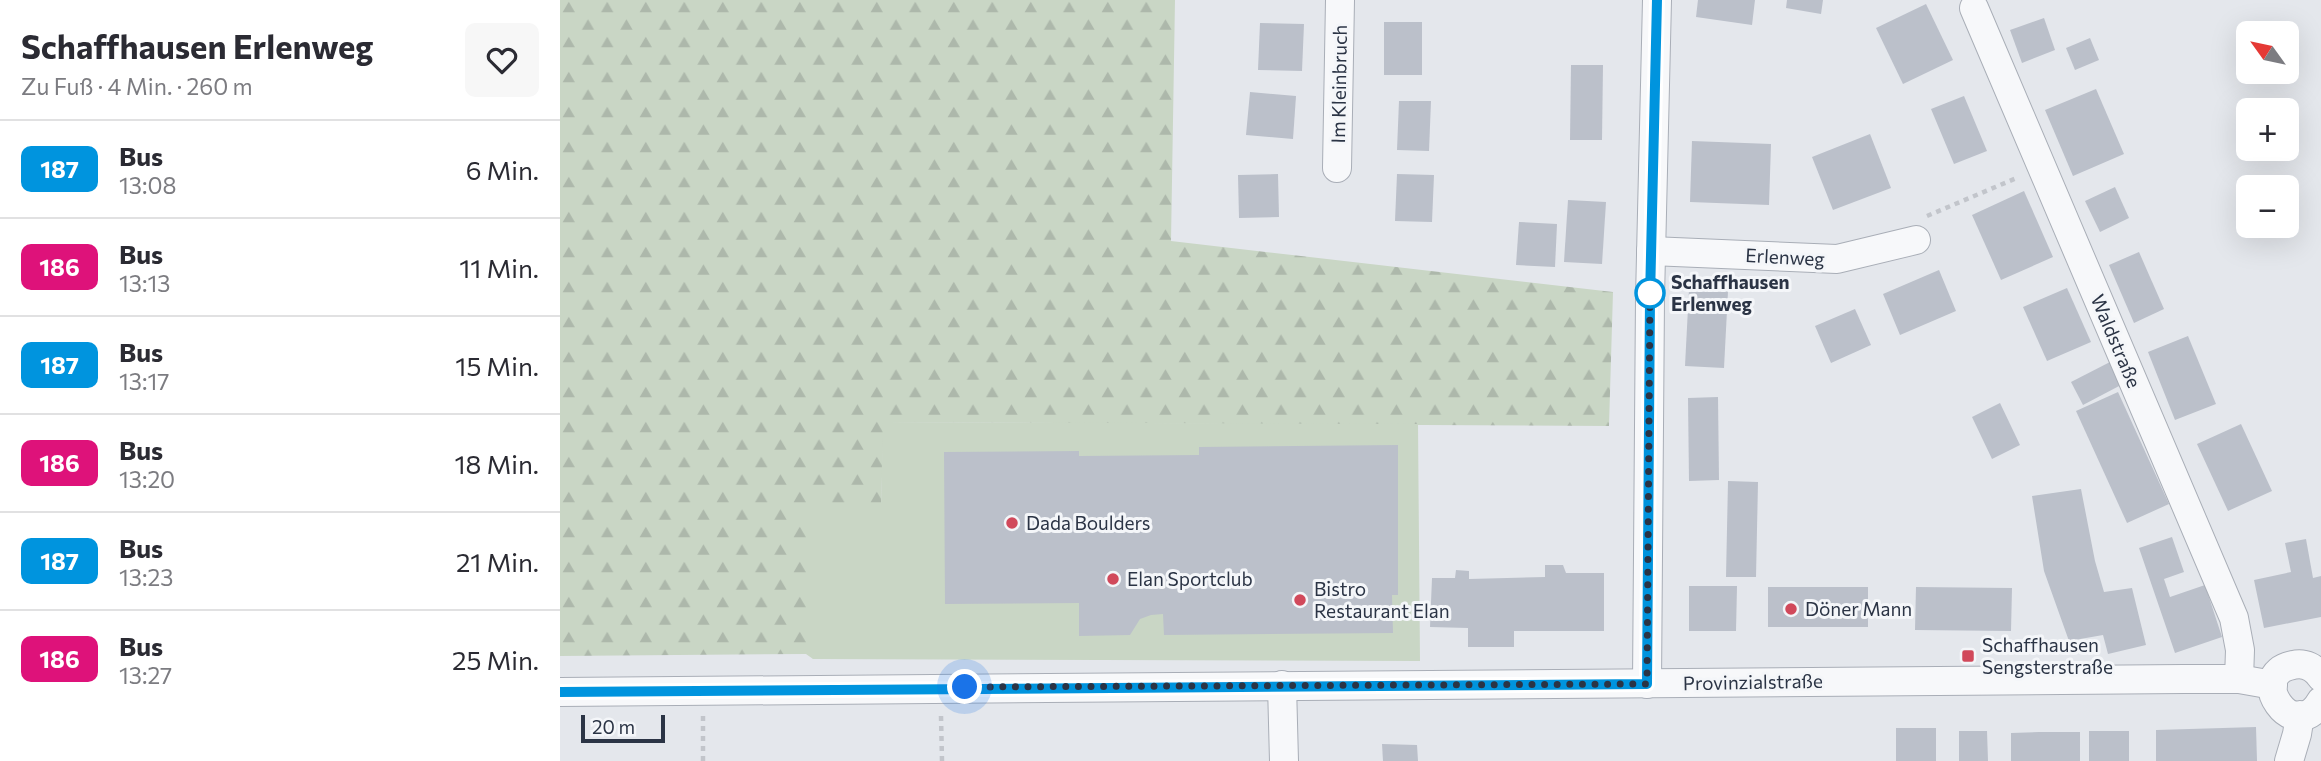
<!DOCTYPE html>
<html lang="de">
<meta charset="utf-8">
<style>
:root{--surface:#fff;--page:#f7f7f7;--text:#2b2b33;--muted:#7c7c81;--line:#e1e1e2}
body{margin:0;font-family:Commissioner,sans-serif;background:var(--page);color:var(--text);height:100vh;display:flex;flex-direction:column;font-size:26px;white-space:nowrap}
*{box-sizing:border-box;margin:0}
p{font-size:23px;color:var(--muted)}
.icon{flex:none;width:38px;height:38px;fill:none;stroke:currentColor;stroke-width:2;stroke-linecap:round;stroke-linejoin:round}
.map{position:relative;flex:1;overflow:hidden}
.sheet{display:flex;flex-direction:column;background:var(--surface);width:560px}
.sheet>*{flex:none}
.badge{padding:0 14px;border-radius:10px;font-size:24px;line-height:46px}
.needle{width:46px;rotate:303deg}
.tools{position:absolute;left:1676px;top:21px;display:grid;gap:14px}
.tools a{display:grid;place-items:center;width:63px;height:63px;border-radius:10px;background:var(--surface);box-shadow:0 7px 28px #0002;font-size:35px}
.scale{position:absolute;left:21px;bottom:18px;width:84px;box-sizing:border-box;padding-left:7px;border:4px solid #2b3445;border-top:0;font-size:19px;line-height:24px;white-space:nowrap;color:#2b3445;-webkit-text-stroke:5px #f4f6f9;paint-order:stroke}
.you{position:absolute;width:35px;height:35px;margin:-18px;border:5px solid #fff;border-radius:50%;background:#1a73e8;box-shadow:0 0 0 10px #1a73e833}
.map>.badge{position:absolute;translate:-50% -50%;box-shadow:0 0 0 4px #fff}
.round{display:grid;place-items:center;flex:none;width:74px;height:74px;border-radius:10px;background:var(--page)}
.summary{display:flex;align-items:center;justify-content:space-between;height:119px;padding:0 21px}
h1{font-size:33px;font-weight:700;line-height:52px}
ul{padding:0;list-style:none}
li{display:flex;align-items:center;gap:21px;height:98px;padding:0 21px;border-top:2px solid var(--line)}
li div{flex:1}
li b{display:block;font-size:26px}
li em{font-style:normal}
li .badge{min-width:77px;font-weight:700;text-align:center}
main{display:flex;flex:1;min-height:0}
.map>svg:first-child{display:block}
.forest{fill:url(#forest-firs)}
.pitch{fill:#c9d6c5}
.building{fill:#bbc0ca}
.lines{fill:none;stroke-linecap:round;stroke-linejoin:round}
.minor-casing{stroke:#a9aeb7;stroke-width:30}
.path{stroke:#c2c5cb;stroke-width:4.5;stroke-dasharray:5 5;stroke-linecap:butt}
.minor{stroke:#f7f8fa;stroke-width:28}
.line-casing{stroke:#fff;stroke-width:16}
.line{stroke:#0094de;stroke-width:10}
.walk{stroke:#2b3445;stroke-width:7;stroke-dasharray:0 12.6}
.stop-dot{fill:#fff;stroke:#0094de;stroke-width:3.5}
.poi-dot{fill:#d1495b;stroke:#f4f6f9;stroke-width:2.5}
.labels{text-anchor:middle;stroke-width:6;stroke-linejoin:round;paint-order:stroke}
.street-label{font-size:19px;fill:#2b3445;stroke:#f4f6f9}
.stop-label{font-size:19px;font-weight:bold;fill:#2b3445;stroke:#f4f6f9;text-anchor:start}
.poi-label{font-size:19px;fill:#2b3445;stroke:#f4f6f9;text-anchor:start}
</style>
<main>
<section class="sheet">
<div class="summary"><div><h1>Schaffhausen Erlenweg</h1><p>Zu Fuß · 4 Min. · 260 m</p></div><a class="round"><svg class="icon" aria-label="heart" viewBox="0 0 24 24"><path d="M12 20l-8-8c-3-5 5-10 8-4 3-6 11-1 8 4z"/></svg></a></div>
<ul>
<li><span class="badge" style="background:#0094de;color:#fff">187</span><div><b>Bus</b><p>13:08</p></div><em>6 Min.</em></li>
<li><span class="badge" style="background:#de127a;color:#fff">186</span><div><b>Bus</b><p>13:13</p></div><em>11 Min.</em></li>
<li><span class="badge" style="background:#0094de;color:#fff">187</span><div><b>Bus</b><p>13:17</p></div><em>15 Min.</em></li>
<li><span class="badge" style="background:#de127a;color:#fff">186</span><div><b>Bus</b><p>13:20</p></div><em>18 Min.</em></li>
<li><span class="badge" style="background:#0094de;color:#fff">187</span><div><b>Bus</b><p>13:23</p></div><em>21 Min.</em></li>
<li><span class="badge" style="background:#de127a;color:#fff">186</span><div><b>Bus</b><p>13:27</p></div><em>25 Min.</em></li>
</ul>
</section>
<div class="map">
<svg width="1761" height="761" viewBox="0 0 1761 761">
<defs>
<pattern id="forest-firs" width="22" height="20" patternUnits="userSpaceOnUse" patternTransform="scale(1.75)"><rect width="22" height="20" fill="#c9d6c5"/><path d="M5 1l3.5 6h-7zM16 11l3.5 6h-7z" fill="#adb8ab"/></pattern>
</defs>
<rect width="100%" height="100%" fill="#e4e7ec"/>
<path class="forest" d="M0 0H615L611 241 1053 292 1049 426 324 422 321 504 246 505V654L0 656Z"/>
<path class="pitch" d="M323 422 858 424 860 661 253 659 246 654V504H321Z"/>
<g class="building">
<path d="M1138 0H1195L1192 25 1136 17Z"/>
<path d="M1227 0H1263L1261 14 1226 8Z"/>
<path d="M1366 4 1393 60 1343 84 1316 28Z"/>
<path d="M1484 18 1495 50 1462 63 1450 30Z"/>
<rect x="824" y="22" width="38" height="53"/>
<path d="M700 23 744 24 742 71 698 70Z"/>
<path d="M1530 38 1539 60 1515 70 1506 48Z"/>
<path d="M1011 65H1043L1042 140H1010Z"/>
<path d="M1536 89 1564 154 1513 176 1485 110Z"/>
<path d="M690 92 736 96 733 139 686 135Z"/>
<path d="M1404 96 1427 151 1394 164 1371 109Z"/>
<path d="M839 101H871L869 151 837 150Z"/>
<path d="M1310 134 1331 188 1273 210 1252 157Z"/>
<path d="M1132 141 1211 144 1209 205 1130 202Z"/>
<path d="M718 174 719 217 679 218 678 175Z"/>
<path d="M837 174 874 175 872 222 835 221Z"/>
<path d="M1555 187 1569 218 1540 232 1525 201Z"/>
<path d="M1464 191 1493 257 1441 280 1412 215Z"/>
<path d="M1008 200 1046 202 1042 264 1004 262Z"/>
<path d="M959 222 997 224 995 267 956 265Z"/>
<path d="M1579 252 1604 309 1574 323 1549 265Z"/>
<path d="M1379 270 1396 311 1340 335 1323 294Z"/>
<path d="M1507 288 1531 342 1487 361 1463 307Z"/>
<path d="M1129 289 1168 291 1164 368 1125 366Z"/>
<path d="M1295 309 1311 345 1271 363 1255 326Z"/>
<path d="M1628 336 1656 404 1615 420 1588 352Z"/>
<path d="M1550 362 1561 385 1523 405 1511 382Z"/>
<path d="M1558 392 1609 504 1567 523 1516 411Z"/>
<path d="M1158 397 1159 480 1129 481 1128 398Z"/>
<path d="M1440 403 1460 445 1432 459 1412 417Z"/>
<path d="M1681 424 1712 491 1668 511 1637 444Z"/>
<path d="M838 445V595H832L833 633 604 635 603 614 591 615 580 619 570 635 519 636V603L385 604 384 452 519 451V456L639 455V447Z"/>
<path d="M1168 481 1198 482 1196 577H1166Z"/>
<path d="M1521 489 1535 561 1544 592 1572 588 1586 645 1548 654 1543 635 1509 641 1484 571 1472 496Z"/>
<path d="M1612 537 1624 572 1604 579 1610 597 1645 585 1662 637 1615 653 1579 548Z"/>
<path d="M1746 539 1753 578 1761 576V617L1704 628 1694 580 1731 572 1725 543Z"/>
<path d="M985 565H1003L1006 573H1044V631H954V647H908V628L870 627 872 578H895L896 570 909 571V579L985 577Z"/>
<path d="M1129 586H1177L1176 631H1129Z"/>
<rect x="1208" y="587" width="100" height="40"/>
<path d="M1356 587 1452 588 1451 631 1355 630Z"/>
<path d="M1696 727 1697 761H1596V730Z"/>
<rect x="1336" y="728" width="40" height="33"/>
<path d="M1399 731H1427L1428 761H1399Z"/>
<rect x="1529" y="731" width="40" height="30"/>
<path d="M1479 732H1520V761H1451V733Z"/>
<path d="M822 744 857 745 858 761H823Z"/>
</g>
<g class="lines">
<defs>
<g id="minor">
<path d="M1414 8 1674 618 1680 650 1679 679"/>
<path d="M777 168 780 0"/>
<path d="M1091 251 1277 259 1356 240"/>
<path d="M1761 677C1755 668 1745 662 1733 665 1684 674 1734 748 1761 701"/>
<path d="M1087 684 1090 298 1097 0"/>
<path d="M722 685 724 761"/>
<path d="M0 692 1624 679H1679L1713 685"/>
<path d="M1729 761 1737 734 1740 715"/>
</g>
</defs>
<use href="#minor" class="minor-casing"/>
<g class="path">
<path d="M1367 216 1459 177"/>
<path d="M143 716V761"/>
<path d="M381 716 382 761"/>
</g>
<use href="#minor" class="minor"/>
</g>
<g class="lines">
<defs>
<path id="line" d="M0 692 1087 684 1090 298 1097 0"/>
</defs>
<use href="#line" class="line-casing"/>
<use href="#line" class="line"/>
<path class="walk" d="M405 687 1087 684 1090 293"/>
</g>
<circle class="stop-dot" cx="1090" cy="293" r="14"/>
<g class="poi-dot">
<circle cx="452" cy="523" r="7"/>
<circle cx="553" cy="579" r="7"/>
<circle cx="740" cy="600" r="7"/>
<circle cx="1231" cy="609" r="7"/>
<rect x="1401" y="649" width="14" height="14" rx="3.5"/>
</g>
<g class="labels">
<g class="street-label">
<text transform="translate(779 84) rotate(-89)" y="7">Im Kleinbruch</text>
<text transform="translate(1225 257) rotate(3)" y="7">Erlenweg</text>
<text transform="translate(1556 341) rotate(67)" y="7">Waldstraße</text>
<text transform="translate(1193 682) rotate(-1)" y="7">Provinzialstraße</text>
</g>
<g class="stop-label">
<text x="1111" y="289">Schaffhausen<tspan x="1111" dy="22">Erlenweg</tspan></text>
</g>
<g class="poi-label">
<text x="466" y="530">Dada Boulders</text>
<text x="567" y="586">Elan Sportclub</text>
<text x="754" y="596">Bistro<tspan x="754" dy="22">Restaurant Elan</tspan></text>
<text x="1245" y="616">Döner Mann</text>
<text x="1422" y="652">Schaffhausen<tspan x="1422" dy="22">Sengsterstraße</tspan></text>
</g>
</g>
</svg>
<div class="tools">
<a><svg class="needle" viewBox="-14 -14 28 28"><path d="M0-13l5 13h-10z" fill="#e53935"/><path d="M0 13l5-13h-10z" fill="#7c7c81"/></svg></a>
<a>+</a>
<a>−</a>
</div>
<div class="scale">20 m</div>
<div class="you" style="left:405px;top:687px"></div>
</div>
</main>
